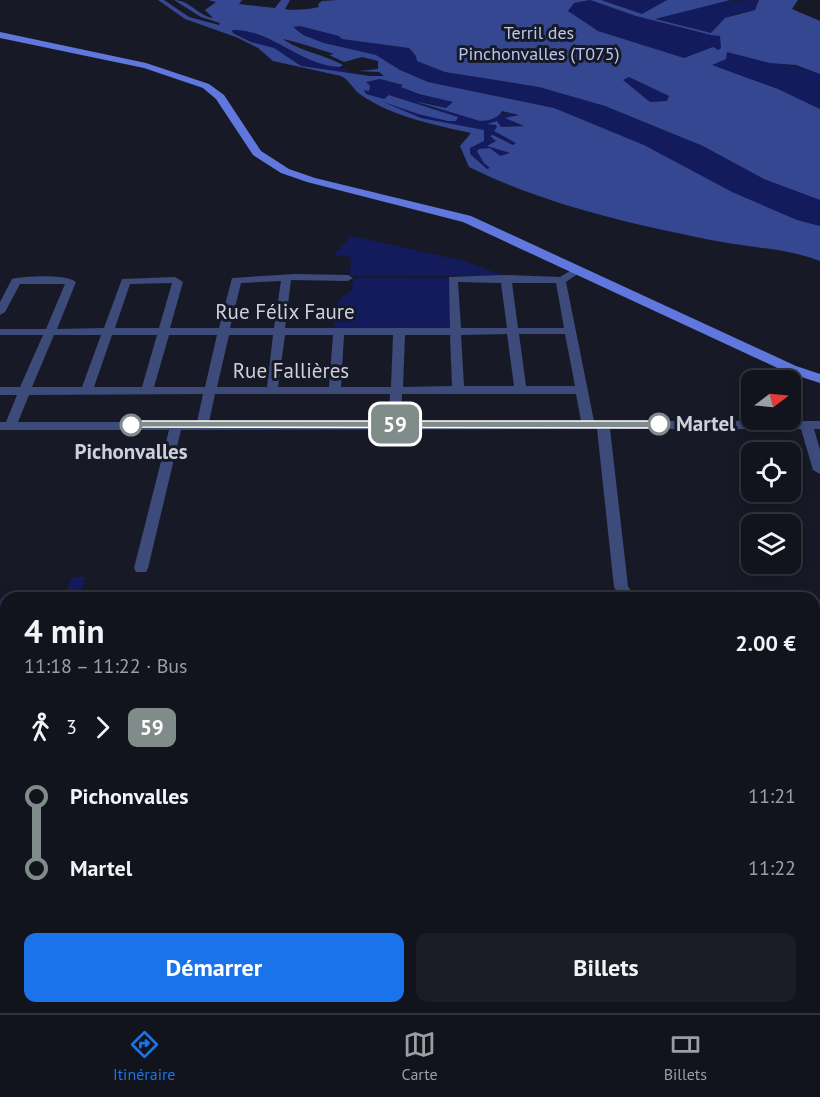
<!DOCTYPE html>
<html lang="fr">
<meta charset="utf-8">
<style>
:root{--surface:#11141c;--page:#1a1d25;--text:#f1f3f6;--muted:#9c9ea3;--line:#30333b;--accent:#1a73e8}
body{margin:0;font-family:"PT Sans",sans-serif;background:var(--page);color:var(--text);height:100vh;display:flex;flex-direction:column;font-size:22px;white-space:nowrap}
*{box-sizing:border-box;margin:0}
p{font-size:20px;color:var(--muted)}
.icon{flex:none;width:33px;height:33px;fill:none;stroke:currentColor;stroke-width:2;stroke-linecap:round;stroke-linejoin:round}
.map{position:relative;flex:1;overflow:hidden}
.panel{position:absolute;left:0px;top:592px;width:820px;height:422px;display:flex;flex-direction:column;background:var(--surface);border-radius:18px 18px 0 0;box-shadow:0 3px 15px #0003,0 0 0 2px var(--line)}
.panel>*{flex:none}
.badge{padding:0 12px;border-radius:9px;font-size:21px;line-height:39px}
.needle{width:39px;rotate:74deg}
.controls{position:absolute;left:741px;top:370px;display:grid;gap:12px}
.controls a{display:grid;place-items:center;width:60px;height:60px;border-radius:12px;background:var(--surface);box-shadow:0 3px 15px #0003,0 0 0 2px var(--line);font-size:30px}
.map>.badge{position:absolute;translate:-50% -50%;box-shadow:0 0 0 3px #fff}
.legs{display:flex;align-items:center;gap:9px;height:66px;padding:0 24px;font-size:20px}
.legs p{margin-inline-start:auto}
.headline{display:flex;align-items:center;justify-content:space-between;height:102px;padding:0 24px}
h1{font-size:33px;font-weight:600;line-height:45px}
.button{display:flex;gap:12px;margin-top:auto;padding:12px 24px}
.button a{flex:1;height:69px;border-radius:12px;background:var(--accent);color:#fff;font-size:24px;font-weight:600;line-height:69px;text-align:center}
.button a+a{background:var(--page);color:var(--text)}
ul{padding:0 24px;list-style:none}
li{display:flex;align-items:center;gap:21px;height:72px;font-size:22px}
li i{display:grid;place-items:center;width:9px;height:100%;margin:0 8px;background:currentColor}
li i::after{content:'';width:15px;height:15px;margin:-8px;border:4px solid;border-radius:50%;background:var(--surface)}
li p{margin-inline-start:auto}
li:first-child i{background:linear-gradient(#0000 50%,currentColor 0)}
li:last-child i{background:linear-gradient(currentColor 50%,#0000 0)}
.dock{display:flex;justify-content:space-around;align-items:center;height:84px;border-top:2px solid var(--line);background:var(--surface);font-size:16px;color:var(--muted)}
.dock a{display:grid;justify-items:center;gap:3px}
.dock .on{color:var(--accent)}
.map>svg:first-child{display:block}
.green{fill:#141b5d}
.forest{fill:#364791;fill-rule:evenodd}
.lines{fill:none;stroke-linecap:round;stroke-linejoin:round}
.minor{fill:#3d4b7b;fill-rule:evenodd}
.major{fill:#6078de;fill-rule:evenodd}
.line-1{fill:#808c89;stroke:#fff;stroke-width:1.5}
.stop-1-dot{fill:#fff;stroke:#808c89;stroke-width:3}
.labels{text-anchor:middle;stroke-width:6;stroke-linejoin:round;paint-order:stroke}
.far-park-label{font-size:18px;fill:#b9c6f0;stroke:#171a26}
.street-label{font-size:21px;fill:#cfd1da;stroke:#171a26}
.stop-label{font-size:21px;font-weight:bold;fill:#cfd1da;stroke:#171a26;text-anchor:start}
</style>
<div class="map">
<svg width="820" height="1013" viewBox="0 0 820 1013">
<rect width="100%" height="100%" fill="#171a26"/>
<g class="green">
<path d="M590 0 636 16 711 35 721 36V48L684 58 598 31 568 11 574 3Z"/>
<path d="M601 0H667L642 14Z"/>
<path d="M759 0 755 10 736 14 711 34 654 19 722 1Z"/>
<path d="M300 26 340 36 342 39 409 48 416 56 445 72 539 87 605 106 703 146 764 179 820 200V226L797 220 732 192 644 145 554 108 428 82 400 70 376 55 325 43 303 35 292 27Z"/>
<path d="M231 30C262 28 289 54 318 63 330 67 342 66 353 74L301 66 274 48 251 42Z"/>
<path d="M727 51C758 62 790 62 820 74V109L778 89 711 65Z"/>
<path d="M629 77 669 96 667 101 650 102 623 80Z"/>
<path d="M379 79 404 85 419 94 454 102 446 108 416 99C440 109 465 120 491 117 505 115 501 110 519 114L512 115 513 122 524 126 501 127 497 122 498 127 494 131 517 143 513 145 495 136 490 137 496 141 494 143 498 148 511 153 500 156 489 148 484 163 491 168 487 169 470 154V148L481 143 484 130 421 118 378 100 418 114 455 121 458 117 390 95 384 99 366 94 363 90 369 91 365 82Z"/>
<path d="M351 236 460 260 505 276H350L351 257 334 255Z"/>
<path d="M359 277 446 278 450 280 451 328H336L334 325 338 301 352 290 353 280Z"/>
<path d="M72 577H85L80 598H6V670H0V598H64Z"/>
<path d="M0 783H6V840L0 841Z"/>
<path d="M820 890V1013H778L779 1008H814V906Z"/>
</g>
<g class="forest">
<path d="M158 0H164L189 17 219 25 220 23 201 17 174 0C190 0 198 16 213 18L205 10 216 2 208 0H242L239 4 275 8 281 0H290L285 9C290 11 313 9 319 7L318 4 322 1 339 0H601L642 14 667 0H730L655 19 711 33 725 18 755 10 759 0H798L792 9 820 21V74L796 65 770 63 727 52 726 59 712 65 778 89 820 109V200L764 179 703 146 605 106 539 87 445 72 417 61 416 56 409 48 342 39 339 36 300 26 293 27 303 35 324 43 376 55 400 70 428 82 554 108 644 145 732 192 797 220 820 226V261C789 249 755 248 722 242 636 225 548 206 469 167L460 146 471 133C435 125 393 117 361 95 353 90 350 80 341 76L273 61 258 48 236 37 185 19ZM590 0 636 16 711 35 720 36 721 48 718 50 713 47 684 58 598 31 568 11 574 3ZM232 30C270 28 301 66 340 67L343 65C325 55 297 50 283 39 301 43 315 48 334 54L329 55 344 62 362 57 378 61V69L359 71 379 72 384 76H370L301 66 274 48 251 42 233 33ZM629 77 669 96 667 101 650 102 623 80ZM380 79 403 85 401 87 419 94 453 102 446 108 414 101 480 121C488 121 499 118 502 111L519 115 505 118 524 126 501 127 497 121 487 124 496 125 497 127 494 131 516 143 513 145 493 135 490 136 496 141 487 146 510 153 500 156 490 148 479 149 477 151 484 163 490 168 487 169 470 154V148L484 141V130L421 118 381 101 418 114 448 121H456L458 117 389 95 384 99 366 94 364 90 369 91 370 86 366 82Z"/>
<path d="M815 722 820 723V890L815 906Z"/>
<path d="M497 1008H779L778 1013H498Z"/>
</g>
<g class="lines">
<g class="minor">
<path d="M578 266 583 269 582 271 566 282 594 421H820V429H814L820 450V474L813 470 801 429H610L628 586 635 598H621L614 587 597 429 181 430 148 568 146 572H136L134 568 169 430H0V422H6L17 395H0V387H20L43 335H0V329H46L65 284H20L5 312 0 315V302L12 279C26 276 66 274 76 282L57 329 104 328 122 279 175 277 183 282 170 328H219L232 278 294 274 348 275 353 278 348 281 291 280 285 328H450L449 277 506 275 560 277ZM281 281 274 328H230L241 283ZM458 282 501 283 507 328H461ZM172 283 159 328H115L130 284ZM512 283H556L564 328H518ZM507 334 514 386H464L461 335ZM519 334H565L575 386H526ZM54 335H101L82 387H32ZM112 335H157L142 387H94ZM169 335H217L205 387H154ZM229 335H273L267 387H217ZM285 335H333L329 387H278ZM344 335H393L391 387H341ZM405 335H450L452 386 403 387ZM203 394 197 422H18L29 395ZM215 394H390L389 421 209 422ZM402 394H576L581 421H401Z"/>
<rect x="814" y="610" width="6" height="12"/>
<path d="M814 624 820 626V638L814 636Z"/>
</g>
<path class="major" d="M0 32 146 63 209 84 224 95 261 151 289 169 315 178 471 216 796 366 820 374V383L786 372 463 222 307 182 281 173 253 155 216 99 203 88 144 68 0 38Z"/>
</g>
<path class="line-1" d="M131 421H659L664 424 659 428 127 427 126 425Z"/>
<g class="stop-1-dot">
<circle cx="659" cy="424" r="10"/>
<circle cx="131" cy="425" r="10"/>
</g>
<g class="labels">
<g class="far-park-label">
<text x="539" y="39">Terril des<tspan x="539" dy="21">Pinchonvalles (T075)</tspan></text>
</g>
<g class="street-label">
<text x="285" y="319">Rue Félix Faure</text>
<text x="291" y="378">Rue Fallières</text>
</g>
<g class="stop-label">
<text x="676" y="431">Martel</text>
<text x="131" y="459" text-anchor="middle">Pichonvalles</text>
</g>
</g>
</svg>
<div class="controls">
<a><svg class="needle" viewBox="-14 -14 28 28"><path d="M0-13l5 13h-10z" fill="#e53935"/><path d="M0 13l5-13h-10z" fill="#9c9ea3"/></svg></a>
<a><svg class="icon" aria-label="locate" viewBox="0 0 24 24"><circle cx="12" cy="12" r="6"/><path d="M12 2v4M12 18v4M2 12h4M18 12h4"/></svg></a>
<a><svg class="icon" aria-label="layers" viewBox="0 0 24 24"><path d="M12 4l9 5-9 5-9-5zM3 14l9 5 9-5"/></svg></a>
</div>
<b class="badge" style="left:395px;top:424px;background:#808c89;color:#fff">59</b>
<section class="panel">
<div class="headline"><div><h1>4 min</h1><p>11:18 – 11:22 · Bus</p></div><b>2.00 €</b></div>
<div class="legs"><svg class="icon" aria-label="walk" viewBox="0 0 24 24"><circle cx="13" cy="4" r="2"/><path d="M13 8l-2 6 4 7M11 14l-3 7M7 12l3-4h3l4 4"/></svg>3<svg class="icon" aria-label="forward" viewBox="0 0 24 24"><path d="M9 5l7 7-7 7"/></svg><b class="badge" style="background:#808c89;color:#fff">59</b></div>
<ul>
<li><i style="color:#808c89"></i><b>Pichonvalles</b><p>11:21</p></li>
<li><i style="color:#808c89"></i><b>Martel</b><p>11:22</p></li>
</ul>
<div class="button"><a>Démarrer</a><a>Billets</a></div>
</section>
</div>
<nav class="dock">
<a class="on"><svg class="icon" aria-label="directions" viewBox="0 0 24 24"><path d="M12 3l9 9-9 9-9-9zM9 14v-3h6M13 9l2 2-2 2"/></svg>Itinéraire</a>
<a><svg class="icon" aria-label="map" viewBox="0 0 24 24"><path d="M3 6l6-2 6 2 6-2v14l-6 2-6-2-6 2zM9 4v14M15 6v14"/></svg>Carte</a>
<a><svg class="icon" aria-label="tickets" viewBox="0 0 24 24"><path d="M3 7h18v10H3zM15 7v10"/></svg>Billets</a>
</nav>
